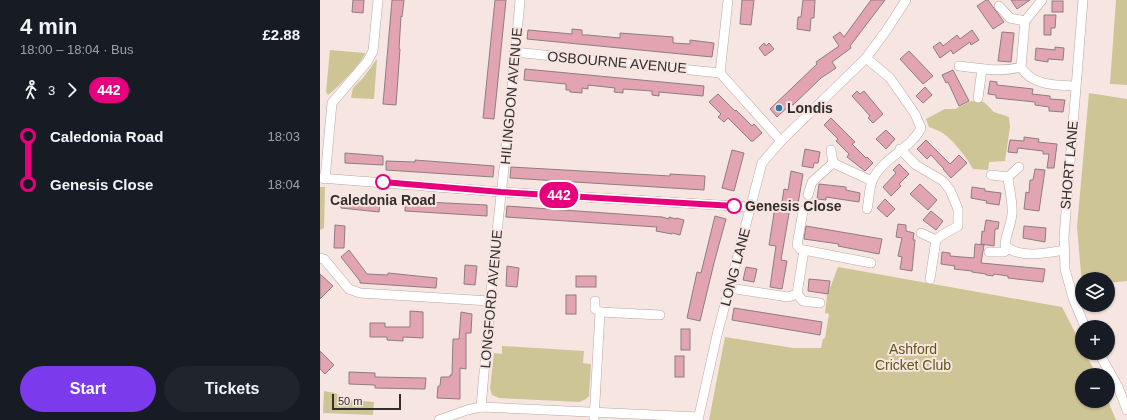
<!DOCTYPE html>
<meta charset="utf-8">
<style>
:root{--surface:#171b24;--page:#20242c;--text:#f1f3f6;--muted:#9ea1a6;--accent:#7c3aed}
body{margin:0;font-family:Helvetica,sans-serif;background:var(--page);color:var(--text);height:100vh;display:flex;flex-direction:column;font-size:15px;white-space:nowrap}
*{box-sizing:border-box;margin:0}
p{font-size:13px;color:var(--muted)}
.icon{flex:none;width:22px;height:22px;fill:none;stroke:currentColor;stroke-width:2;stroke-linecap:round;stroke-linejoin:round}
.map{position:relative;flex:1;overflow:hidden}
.side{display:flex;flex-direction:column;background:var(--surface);width:320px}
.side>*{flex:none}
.badge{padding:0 8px;border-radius:13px;font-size:14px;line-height:26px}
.buttons{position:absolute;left:755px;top:272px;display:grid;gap:8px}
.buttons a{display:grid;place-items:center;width:40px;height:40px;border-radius:50%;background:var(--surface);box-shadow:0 1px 3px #0004;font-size:20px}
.scale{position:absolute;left:12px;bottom:10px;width:69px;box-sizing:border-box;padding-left:4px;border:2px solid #332d2b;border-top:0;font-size:11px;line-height:14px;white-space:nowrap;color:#332d2b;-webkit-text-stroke:3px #f6e5e0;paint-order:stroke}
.map>.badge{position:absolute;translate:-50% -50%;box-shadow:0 0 0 2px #fff}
.legs{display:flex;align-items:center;gap:6px;height:44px;padding:0 20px;font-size:13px}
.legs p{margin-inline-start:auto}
.summary{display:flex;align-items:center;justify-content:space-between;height:68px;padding:0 20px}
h1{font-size:22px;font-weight:700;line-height:30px}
.action{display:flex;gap:8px;margin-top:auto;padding:8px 20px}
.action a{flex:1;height:46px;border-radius:24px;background:var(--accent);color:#fff;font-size:16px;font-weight:700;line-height:46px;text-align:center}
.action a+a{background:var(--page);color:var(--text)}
ul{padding:0 20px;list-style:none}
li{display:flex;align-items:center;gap:14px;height:48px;font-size:15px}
li i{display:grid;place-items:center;width:6px;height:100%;margin:0 5px;background:currentColor}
li i::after{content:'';width:10px;height:10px;margin:-5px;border:3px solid;border-radius:50%;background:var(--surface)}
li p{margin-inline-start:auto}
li:first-child i{background:linear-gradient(#0000 50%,currentColor 0)}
li:last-child i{background:linear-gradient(currentColor 50%,#0000 0)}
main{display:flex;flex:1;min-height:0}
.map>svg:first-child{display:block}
.green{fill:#cec596}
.building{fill:#e3a4b1;stroke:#8d7d80}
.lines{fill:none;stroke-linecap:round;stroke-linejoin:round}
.minor-casing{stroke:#b8a8a3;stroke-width:10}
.minor{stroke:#fff;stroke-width:9}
.line-1-casing{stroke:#fff;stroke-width:9}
.line-1{stroke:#e6007e;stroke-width:6}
.poi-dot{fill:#2c77aa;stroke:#f6e5e0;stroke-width:1.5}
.stop-1-dot{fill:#fff;stroke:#e6007e;stroke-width:2}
.labels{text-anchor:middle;stroke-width:4;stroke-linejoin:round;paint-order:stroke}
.street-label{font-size:14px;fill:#332d2b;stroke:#f6e5e0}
.poi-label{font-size:14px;font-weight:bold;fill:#332d2b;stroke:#f6e5e0;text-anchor:start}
.stop-label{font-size:14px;font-weight:bold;fill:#332d2b;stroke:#f6e5e0}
.park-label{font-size:14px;fill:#615513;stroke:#f6e5e0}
</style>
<main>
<section class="side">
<div class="summary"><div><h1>4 min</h1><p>18:00 – 18:04 · Bus</p></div><b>£2.88</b></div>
<div class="legs"><svg class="icon" aria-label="walk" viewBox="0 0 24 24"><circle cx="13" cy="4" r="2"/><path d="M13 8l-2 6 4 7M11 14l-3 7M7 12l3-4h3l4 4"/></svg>3<svg class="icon" aria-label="forward" viewBox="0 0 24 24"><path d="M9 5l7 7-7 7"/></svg><b class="badge" style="background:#e6007e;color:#fff">442</b></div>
<ul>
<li><i style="color:#e6007e"></i><b>Caledonia Road</b><p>18:03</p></li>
<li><i style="color:#e6007e"></i><b>Genesis Close</b><p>18:04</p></li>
</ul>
<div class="action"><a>Start</a><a>Tickets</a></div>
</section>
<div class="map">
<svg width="807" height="420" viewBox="0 0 807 420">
<rect width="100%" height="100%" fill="#f6e5e0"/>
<g class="green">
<path d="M796 0H807V85L790 84Z"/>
<path d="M10 50 45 53C43 62 16 89 8 95L6 92Z"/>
<path d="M57 59 54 99 31 98 33 88 43 78Z"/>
<path d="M769 93 807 99V281L788 283V279H762V285L757 227Z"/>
<path d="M651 101 664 102 674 112 689 117 690 127 685 161 669 162 668 170 653 169C647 158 633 139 621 132 618 130 613 129 609 127L606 119 625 109H635Z"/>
<path d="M0 187H5L4 228 0 230Z"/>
<path d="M518 267 742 307 762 346V353H765L777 375H762V401H788L796 420H389L405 337 473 348H501L503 339 505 338 509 314 505 313 507 296Z"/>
<path d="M182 346 264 351 263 363 271 364 269 396 266 399 260 402 179 398 172 395 170 388 174 353 182 354Z"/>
<path d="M4 391 15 393 27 400 54 402 53 415 3 413Z"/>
</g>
<g class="building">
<path d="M33 0H44L43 13 32 12Z"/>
<path d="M72 0H84L82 17 81 16 79 49H80L76 105 63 104Z"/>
<path d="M175 0H186L174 119 163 118Z"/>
<path d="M422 0H434L431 25 420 24Z"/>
<path d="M483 0H495L494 18H491L490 31 477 29 478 17H481Z"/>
<path d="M551 0H565L530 46 531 48 512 62 516 68 501 78 473 105 471 104 457 117 450 109 497 64 496 62 519 46 513 37 520 32 524 37Z"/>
<path d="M666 0H668L684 22 673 29 657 6Z"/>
<path d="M691 0H710L697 9Z"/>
<rect x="732" y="1" width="11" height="11"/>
<path d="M724 15H736L735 28H731V35H724Z"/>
<path d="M252 29 262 30V35H268L300 38V33L353 37V43L370 44V40L394 43 392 57 207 39 208 30 252 34Z"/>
<path d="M652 30 659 40 651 45 650 42 633 54 631 50 620 58 613 47 620 42 623 46 637 35 640 39Z"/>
<path d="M682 32 694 33 691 62 678 61Z"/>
<path d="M444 43 446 46 449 43 454 49 445 56 439 48Z"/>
<path d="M735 47 744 48 743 60 728 59V62L715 60 716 48 735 50Z"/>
<path d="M589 51 613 76 603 84 580 59Z"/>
<path d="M205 69 384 86 383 96 339 92V96L332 95V91L303 89V93L294 92 295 88 268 85V89L262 88V93L250 92V90H246V84L204 80Z"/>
<path d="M633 70 649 101 639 106 628 82 626 83 622 75Z"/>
<path d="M670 81 677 82V85L713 89 712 94 730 96V99L745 100 743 112 729 111V107L715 105V102L676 98V95L668 94Z"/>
<path d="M605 87 612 95 603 103 596 96Z"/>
<path d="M537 91 540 94 544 91 563 114 553 123 548 118 550 116 532 96Z"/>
<path d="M398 94 415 111 416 110 432 126 434 124 442 133 433 141H431L408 118 404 122 398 117 401 114 389 102Z"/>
<path d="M511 118 535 142 532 144 546 158 547 157 553 163 545 171 527 157 529 154 516 141 518 139 504 125Z"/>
<path d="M566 130 575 139 566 149 556 139Z"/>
<path d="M704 137 719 139 718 142 737 144 734 168H727L729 154H723V151L698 148 697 153 688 152 690 140 704 141Z"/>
<path d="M606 140 630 164 639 155 647 163 631 178 623 169H624L611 155 607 159 597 149Z"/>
<path d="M485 149 500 152 498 163H494L493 168 482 166Z"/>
<path d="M412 150 424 153 414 191 402 188Z"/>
<path d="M25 153 63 156V165L25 163Z"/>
<path d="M95 160 174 166 173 177 66 170V161L95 162Z"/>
<path d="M579 164 589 174 579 184 581 186 571 196 563 187 576 173 573 170Z"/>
<path d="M191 167 350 176V174L385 176 384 190 190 178Z"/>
<path d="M715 169 725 170 719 211 704 209 706 192 709 193 710 180H713Z"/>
<path d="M471 171 483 174 478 204 471 202 461 260 467 261 462 289 450 287 456 246 449 245 455 207 461 208 464 189 468 190Z"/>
<path d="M499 184 526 187V190L540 193 539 202 506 197V200L497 199Z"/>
<path d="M600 184 617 200 608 210 590 194Z"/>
<path d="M652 187 665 189V191L681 193 679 205 666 203 667 201 651 198Z"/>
<path d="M565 199 575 209 567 217 557 208Z"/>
<path d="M21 200 60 203 59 212 21 208Z"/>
<path d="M85 201 167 205V216L85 211Z"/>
<path d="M187 206 342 217 349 219V217L356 219V218L364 220 360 235 352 233V234L336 231 337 227 186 217Z"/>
<path d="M611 211 623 221 616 230 603 220Z"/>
<path d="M395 216 406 219 394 263 380 321 367 318 377 272 381 273Z"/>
<path d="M666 220 679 222 678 229H675L674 246 661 244 662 231 664 232Z"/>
<path d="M578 224 586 225V231L594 233 593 240H595L592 271 580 269 582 257 578 256 582 238 576 237Z"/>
<path d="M15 225 25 226 24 248H14Z"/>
<path d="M486 226 562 239 559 254 518 246 519 244 484 239Z"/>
<path d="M704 226 726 228 725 242 703 238Z"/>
<path d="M655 244 664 245 661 263 725 269 723 282 688 278V276L674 274 673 276 666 275V274L652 272V271L634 269 635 266 621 264 622 252 630 253V256L654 258Z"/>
<path d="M29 250 47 274 68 275V273L117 278 116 288 40 283V281L21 257Z"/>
<path d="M145 265 157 266 155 285 144 284Z"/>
<path d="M187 266 199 268 197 287 186 286Z"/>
<path d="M426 267 437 269 434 282 423 280Z"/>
<path d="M0 274 13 286 0 299Z"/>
<rect x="256" y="276" width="20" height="11"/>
<path d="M489 279 510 281 508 294 488 291Z"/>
<rect x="246" y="295" width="10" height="19"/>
<path d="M414 308 502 322 500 335 412 320Z"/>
<path d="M90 311 103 312V338L83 337V341L67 340V337H50V323H65V327H90Z"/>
<path d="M141 312 152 314 151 333H146V369L140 368V399L117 398 118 386H120L121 377H130V375H132L133 339H139Z"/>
<rect x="361" y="329" width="9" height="21"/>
<path d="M0 351 14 365 5 374 0 369Z"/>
<rect x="355" y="356" width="9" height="21"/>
<path d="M29 372 55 373V377L106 378 105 389 55 388V385L29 384Z"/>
</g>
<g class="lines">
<defs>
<g id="minor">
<path d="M408 0 400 73 461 141"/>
<path d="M722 0 705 21 701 67C712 86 736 85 755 86"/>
<path d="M763 0 744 237 745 269 753 298 765 327"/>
<path d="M679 6 690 18 705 21"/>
<path d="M194 52 400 73"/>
<path d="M546 58 570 78 595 114 601 128C591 149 562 158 552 181 549 189 549 201 547 209"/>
<path d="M639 66C661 68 679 73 701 67"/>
<path d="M658 98 662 69"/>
<path d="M580 149 596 165 623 181 630 190 638 209V226L622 235 616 240 610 279"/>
<path d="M511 150 513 163"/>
<path d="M671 175 688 177 699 167"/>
<path d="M688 177C689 189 693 202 692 214 691 225 686 234 685 245 697 259 728 253 744 250"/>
<path d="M0 178 181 192 431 207"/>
<path d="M5 179 12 103 47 62 53 51 58 0"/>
<path d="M488 195 492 182 513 163 552 181"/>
<path d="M483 211 477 245 480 249 484 250"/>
<path d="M601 233 616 240"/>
<path d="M669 252H684L689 249"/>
<path d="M0 258 4 259 29 289 40 293 170 301"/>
<path d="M409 288 468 297 477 294 484 250 551 263"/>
<path d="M477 294 483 301 500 303"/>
<path d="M280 312 340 315"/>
<path d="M779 353 798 387 807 410"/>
<path d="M161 407 174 259 189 122 200 0"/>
<path d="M119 420 147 410 161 407 378 417"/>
<path d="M274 420 280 312 275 309V301"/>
<path d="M378 420 397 335 442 163 461 141 546 58 566 31 586 0"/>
</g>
</defs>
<use href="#minor" class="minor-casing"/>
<use href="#minor" class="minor"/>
</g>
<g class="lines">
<defs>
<path id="line-1" d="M63 182 181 192 414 206"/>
</defs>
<use href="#line-1" class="line-1-casing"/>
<use href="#line-1" class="line-1"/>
</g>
<circle class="poi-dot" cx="459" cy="108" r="4"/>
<g class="stop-1-dot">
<circle cx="63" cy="182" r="7"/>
<circle cx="414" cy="206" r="7"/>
</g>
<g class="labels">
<g class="street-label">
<text transform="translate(297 62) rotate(5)" y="5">OSBOURNE AVENUE</text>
<text transform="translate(191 96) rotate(-85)" y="5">HILINGDON AVENUE</text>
<text transform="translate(749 165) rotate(-85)" y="5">SHORT LANE</text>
<text transform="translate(415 267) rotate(-75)" y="5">LONG LANE</text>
<text transform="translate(171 299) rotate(-85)" y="5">LONGFORD AVENUE</text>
</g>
<g class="poi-label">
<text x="467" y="113">Londis</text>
</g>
<g class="stop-label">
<text x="63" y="205">Caledonia Road</text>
<text x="425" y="211" text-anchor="start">Genesis Close</text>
</g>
<g class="park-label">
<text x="593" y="354">Ashford<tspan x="593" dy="16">Cricket Club</tspan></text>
</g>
</g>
</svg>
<div class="buttons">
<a><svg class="icon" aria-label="layers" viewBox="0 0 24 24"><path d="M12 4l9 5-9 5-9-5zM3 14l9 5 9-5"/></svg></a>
<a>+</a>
<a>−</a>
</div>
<div class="scale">50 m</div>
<b class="badge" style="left:239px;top:195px;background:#e6007e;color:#fff">442</b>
</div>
</main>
